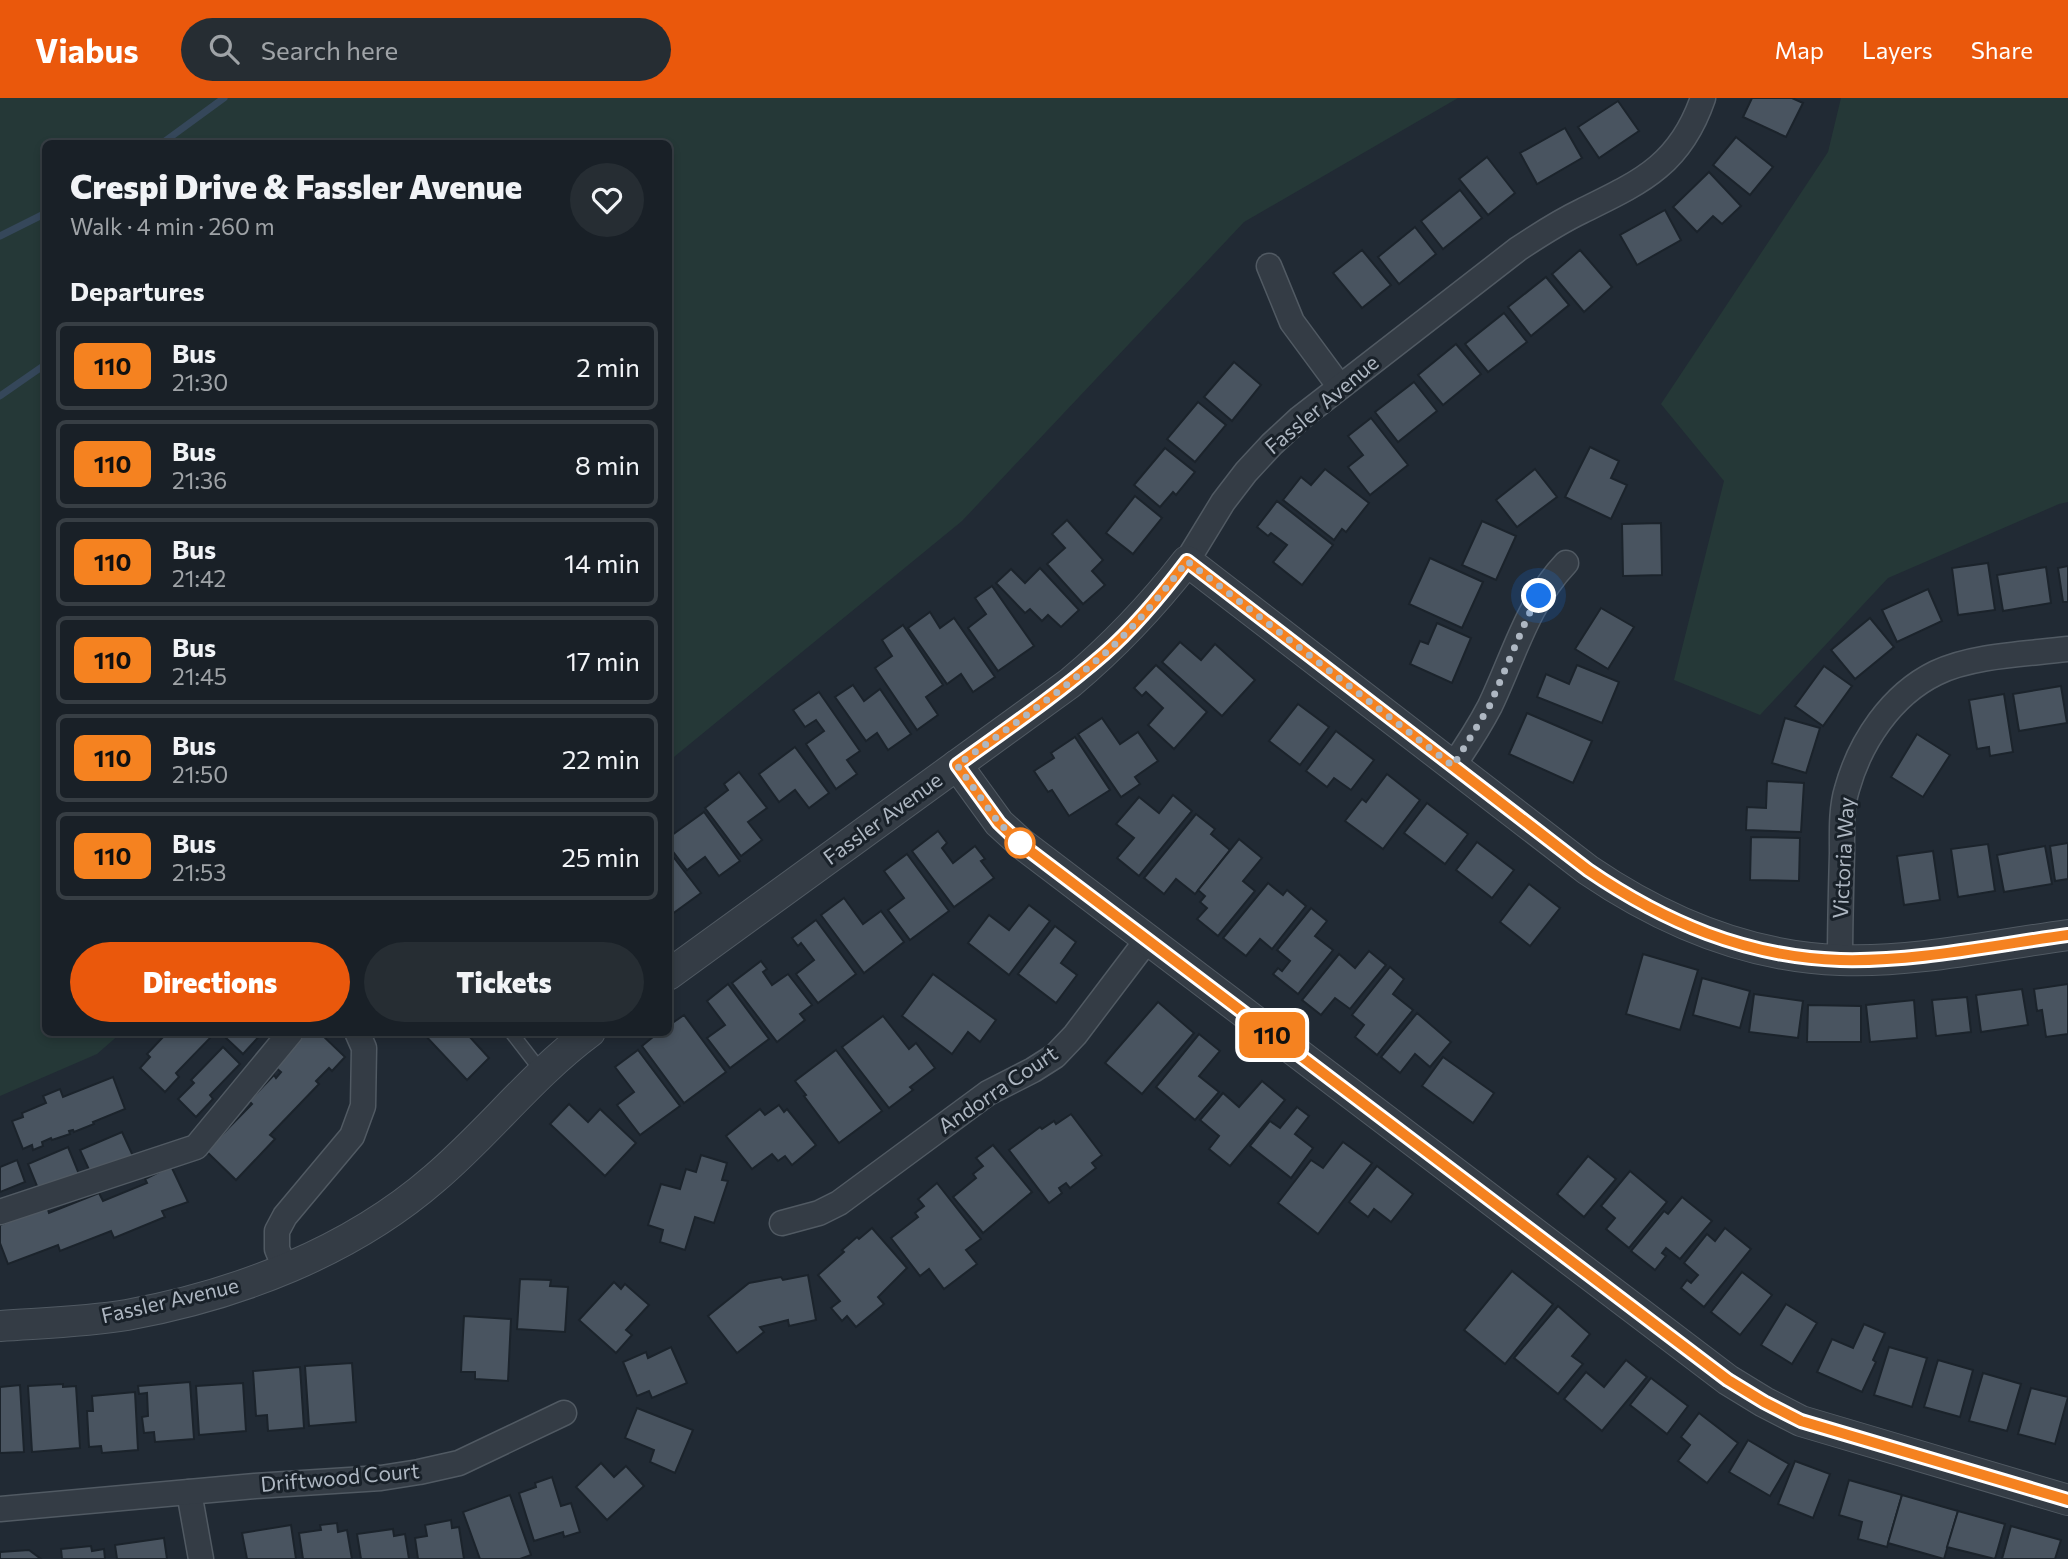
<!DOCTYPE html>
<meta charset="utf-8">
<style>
:root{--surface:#192027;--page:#262d33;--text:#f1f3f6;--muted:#9fa3a7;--line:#373e44;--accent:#ea580c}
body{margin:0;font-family:Commissioner,sans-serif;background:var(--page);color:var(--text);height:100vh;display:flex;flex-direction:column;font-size:26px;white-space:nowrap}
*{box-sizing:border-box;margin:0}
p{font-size:23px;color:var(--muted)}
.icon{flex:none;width:38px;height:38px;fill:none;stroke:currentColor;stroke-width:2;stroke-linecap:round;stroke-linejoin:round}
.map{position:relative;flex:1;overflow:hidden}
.details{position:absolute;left:42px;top:42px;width:630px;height:896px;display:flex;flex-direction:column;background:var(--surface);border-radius:10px;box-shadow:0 4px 10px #0003,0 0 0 2px var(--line)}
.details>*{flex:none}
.badge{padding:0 14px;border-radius:10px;font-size:24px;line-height:46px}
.you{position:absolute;width:35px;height:35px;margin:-18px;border:5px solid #fff;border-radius:50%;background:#1a73e8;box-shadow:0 0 0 10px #1a73e833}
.map>.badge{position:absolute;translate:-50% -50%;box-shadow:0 0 0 4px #fff}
h2{padding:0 28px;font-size:26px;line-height:63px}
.round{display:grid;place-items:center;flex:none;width:74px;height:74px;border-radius:37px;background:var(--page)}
.summary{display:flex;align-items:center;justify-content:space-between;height:119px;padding:0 28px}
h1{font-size:33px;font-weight:800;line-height:52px}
.primary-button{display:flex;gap:14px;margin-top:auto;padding:14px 28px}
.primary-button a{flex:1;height:80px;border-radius:42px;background:var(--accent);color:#fff;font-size:28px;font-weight:800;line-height:80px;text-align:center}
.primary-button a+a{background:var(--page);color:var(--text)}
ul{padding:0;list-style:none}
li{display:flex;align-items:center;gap:21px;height:88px;margin:0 14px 10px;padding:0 14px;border:4px solid var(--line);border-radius:10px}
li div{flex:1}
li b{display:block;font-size:26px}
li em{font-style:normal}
li .badge{min-width:77px;font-weight:700;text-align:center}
header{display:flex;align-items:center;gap:42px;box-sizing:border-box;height:98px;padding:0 35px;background:var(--accent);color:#fff}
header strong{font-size:33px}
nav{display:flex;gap:38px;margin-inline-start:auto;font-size:24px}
.search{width:490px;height:63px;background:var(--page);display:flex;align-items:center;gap:18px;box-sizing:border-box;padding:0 24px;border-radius:38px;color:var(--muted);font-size:26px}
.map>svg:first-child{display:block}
.green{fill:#253837}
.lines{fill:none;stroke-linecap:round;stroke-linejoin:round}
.stream{stroke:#35475a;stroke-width:7}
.building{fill:#495460;stroke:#1b232b;stroke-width:2}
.service-casing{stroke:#515a63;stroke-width:15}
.minor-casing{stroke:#515a63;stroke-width:27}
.tertiary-casing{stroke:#515a63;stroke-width:32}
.service{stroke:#343c45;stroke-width:12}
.minor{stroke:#343c45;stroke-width:24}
.tertiary{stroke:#343c45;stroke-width:30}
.line-casing{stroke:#fff;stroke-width:16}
.line{stroke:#f58220;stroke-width:10}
.walk{stroke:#aeb7c2;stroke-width:7;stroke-dasharray:0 12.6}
.stop-dot{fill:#fff;stroke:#f58220;stroke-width:3.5}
.labels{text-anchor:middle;stroke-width:6;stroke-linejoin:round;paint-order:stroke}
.street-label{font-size:21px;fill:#aeb7c2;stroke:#192129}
</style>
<header>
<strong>Viabus</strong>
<div class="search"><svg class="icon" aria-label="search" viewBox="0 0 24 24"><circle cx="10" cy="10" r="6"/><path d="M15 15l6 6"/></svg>Search here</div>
<nav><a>Map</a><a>Layers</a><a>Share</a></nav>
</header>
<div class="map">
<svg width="2068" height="1461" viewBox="0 0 2068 1461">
<rect width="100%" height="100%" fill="#212a34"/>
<g class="green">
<path d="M0 0H1458L1244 124 962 423 669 663 668 46H46V934L121 935 97 956 0 998Z"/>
<path d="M1841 0H2068V404L2059 406 1888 480 1760 617 1674 582 1724 383 1661 306 1828 54Z"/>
</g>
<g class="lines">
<g class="stream">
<path d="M161 46 224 0"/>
<path d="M0 138 46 115"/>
<path d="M0 298 46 266"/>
</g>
</g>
<g class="building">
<path d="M1752 0H1792L1803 5 1786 39 1743 19Z"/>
<path d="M1618 3 1639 33 1599 60 1578 29Z"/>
<path d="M1565 30 1582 60 1537 86 1520 55Z"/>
<path d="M1736 39 1773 69 1750 97 1713 67Z"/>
<path d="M1487 59 1515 95 1488 117 1459 81Z"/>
<path d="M1709 74 1741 108 1722 126 1713 118 1697 134 1673 109Z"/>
<path d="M1460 92 1482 120 1443 151 1421 123Z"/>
<path d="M1665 112 1681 142 1637 167 1620 137Z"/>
<path d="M1415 129 1436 156 1399 186 1378 159Z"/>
<path d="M1362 152 1391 187 1362 210 1333 175Z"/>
<path d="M1580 152 1612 189 1584 214 1552 176Z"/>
<path d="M1546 179 1569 207 1531 238 1508 209Z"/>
<path d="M1504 215 1527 244 1488 274 1465 246Z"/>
<path d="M1456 246 1481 276 1443 307 1418 277Z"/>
<path d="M1234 264 1261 287 1232 323 1204 299Z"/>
<path d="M1414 284 1437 313 1398 344 1375 314Z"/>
<path d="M1198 304 1226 327 1195 364 1167 341Z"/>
<path d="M1371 320 1408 367 1370 397 1348 369 1363 357 1348 338Z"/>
<path d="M1590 349 1619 363 1611 380 1627 387 1611 421 1565 399Z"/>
<path d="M1165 350 1195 374 1176 397 1173 394 1160 409 1134 387Z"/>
<path d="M1325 371 1369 405 1346 434 1342 431 1334 442 1283 402 1301 379 1311 387Z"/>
<path d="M1535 371 1557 399 1517 429 1496 402Z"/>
<path d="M1135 398 1162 420 1133 456 1106 435Z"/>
<path d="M1277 403 1333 447 1302 487 1273 464 1287 447 1271 435 1268 438 1257 429Z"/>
<path d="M1067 422 1103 462 1092 473 1105 487 1083 506 1047 466 1065 450 1052 436Z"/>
<path d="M1482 423 1516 438 1496 482 1462 467Z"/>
<path d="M1661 425 1662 477 1623 478 1622 426Z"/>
<path d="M1430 460 1483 484 1462 530 1409 506Z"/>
<path d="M1988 465 1995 512 1958 517 1952 470Z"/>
<path d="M2068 468V504H2063L2058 470Z"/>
<path d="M2046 469 2051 505 2003 513 1997 477Z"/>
<path d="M1040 470 1079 512 1061 529 1048 517 1042 523 1030 511 1025 515 996 485 1011 471 1025 485Z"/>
<path d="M992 488 1034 548 998 573 968 530 986 516 975 500Z"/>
<path d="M1928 491 1942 523 1897 544 1882 512Z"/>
<path d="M1601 510 1634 529 1608 571 1575 551Z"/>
<path d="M930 514 940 530 954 520 995 579 973 594 961 576 947 586 908 530Z"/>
<path d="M1870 520 1894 549 1855 581 1831 552Z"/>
<path d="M1437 525 1471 540 1452 585 1410 566 1420 543 1428 546Z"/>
<path d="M903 527 943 587 926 599 938 617 917 632 875 570 892 558 882 542Z"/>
<path d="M1180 544 1201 562 1215 546 1255 582 1222 618 1162 564Z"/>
<path d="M1156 567 1207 614 1174 651 1148 627 1163 610 1146 594 1142 598 1134 590Z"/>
<path d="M1577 567 1619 584 1602 625 1537 599 1546 576 1569 586Z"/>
<path d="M1824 568 1852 588 1823 628 1795 608Z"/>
<path d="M853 587 864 603 880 591 911 636 888 652 877 635 866 643 835 599Z"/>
<path d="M2061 588 2067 625 2019 633 2013 596Z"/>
<path d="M819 594 860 653 847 662 857 676 836 691 806 646 824 633 816 622 805 629 793 612Z"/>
<path d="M2004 596 2013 654 1990 658 1989 649 1977 651 1969 602Z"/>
<path d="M1298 606 1329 629 1300 667 1269 643Z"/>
<path d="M1527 615 1592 643 1573 685 1509 656Z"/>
<path d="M1102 620 1120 646 1138 634 1158 663 1135 679 1140 686 1121 699 1078 636Z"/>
<path d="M1785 620 1820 630 1806 675 1772 665Z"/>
<path d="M1336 633 1374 662 1351 692 1334 680 1327 689 1306 673Z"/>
<path d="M1917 636 1950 657 1923 699 1891 679Z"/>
<path d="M1075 639 1110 692 1069 718 1052 692 1048 694 1034 673 1054 660 1051 655Z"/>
<path d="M795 649 829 695 809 710 795 692 779 704 759 676Z"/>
<path d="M739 674 767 710 748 724 762 742 741 758 705 710 728 692 724 686Z"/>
<path d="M1387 676 1420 702 1383 751 1345 723 1362 701 1366 704Z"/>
<path d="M1767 683 1804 685 1801 734 1746 732 1747 709 1766 710Z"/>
<path d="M1173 697 1192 713 1139 778 1117 760 1134 740 1116 726 1139 699 1159 715Z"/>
<path d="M1427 705 1468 736 1445 766 1404 735Z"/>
<path d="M704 714 740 763 719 778 705 759 687 772 668 747V740Z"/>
<path d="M1196 716 1215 731 1211 736 1230 752 1195 796 1176 781 1164 796 1144 780Z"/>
<path d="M938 733 947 745 942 750 953 765 975 748 985 761 981 763 994 780 954 809 912 753Z"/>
<path d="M1751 739 1800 740 1799 783 1750 782Z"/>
<path d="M1239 741 1262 760 1243 783 1255 793 1218 838 1197 821 1207 810 1200 804 1205 798 1198 792Z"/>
<path d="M1477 744 1514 772 1492 800 1456 772Z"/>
<path d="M2068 745V781L2055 783 2050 748Z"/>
<path d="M1988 746 1995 793 1958 799 1951 751Z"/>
<path d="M2045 748 2052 786 2004 794 1997 757Z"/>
<path d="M668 752 701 795 668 819Z"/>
<path d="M1933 753 1940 802 1904 807 1897 758Z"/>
<path d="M907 756 949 813 910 842 888 812 904 800 884 773Z"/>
<path d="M1268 785 1283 797 1287 792 1306 808 1272 851 1260 841 1246 858 1223 840Z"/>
<path d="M1529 786 1560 810 1530 848 1500 824Z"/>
<path d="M844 800 863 826 881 813 904 844 864 875 821 817Z"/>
<path d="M1029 807 1050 823 1009 877 968 845 989 817 1009 832Z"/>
<path d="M1311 810 1327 823 1315 838 1333 852 1298 896 1273 876 1278 870 1282 873 1290 863 1277 852Z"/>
<path d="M816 822 856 876 818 905 796 876 814 862 801 845 798 848 792 840Z"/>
<path d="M1055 828 1076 844 1061 865 1077 877 1056 905 1018 876Z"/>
<path d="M1369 853 1386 867 1350 911 1335 900 1321 917 1302 902 1339 856 1355 870Z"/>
<path d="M1643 856 1698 872 1680 932 1626 916Z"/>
<path d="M761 863 767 871 763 874 772 887 788 876 812 907 800 916 805 922 777 944 732 885Z"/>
<path d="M1390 869 1404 881 1393 896 1413 912 1377 957 1355 939 1364 927 1352 917Z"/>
<path d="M933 876 996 922 980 944 968 934 952 956 902 918Z"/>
<path d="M1702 880 1750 893 1740 930 1693 917Z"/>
<path d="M728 886 769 941 730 970 707 940 725 927 707 903Z"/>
<path d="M2068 886V936L2046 939 2042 912 2037 913 2034 891Z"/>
<path d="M2022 891 2028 927 1981 934 1976 897Z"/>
<path d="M1754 896 1803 903 1798 940 1749 934Z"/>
<path d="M1967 899 1971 934 1936 938 1932 902Z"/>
<path d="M1914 902 1917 940 1870 944 1866 907Z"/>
<path d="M1158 904 1194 935 1142 996 1105 965Z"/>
<path d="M1808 907 1861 908V944H1807Z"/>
<path d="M1417 915 1451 944 1430 969 1415 956 1400 975 1381 959Z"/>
<path d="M684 917 726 974 684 1005 642 948 659 934H668V928Z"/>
<path d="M883 918 909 951 916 945 935 970 910 989 913 992 889 1010 842 949Z"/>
<path d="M160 934 214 936 176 975 179 979 165 994 140 970 150 959 147 956 163 939Z"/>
<path d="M230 934H263L243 956 225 939Z"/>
<path d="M314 934H319L345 959 332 973 329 970 316 983 319 986 270 1037 275 1041 236 1082 206 1053 252 1006 249 1003 274 977 276 980 281 974 274 968 306 935 310 938Z"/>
<path d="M422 934H471L468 937 489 960 467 982Z"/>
<path d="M1199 936 1220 953 1199 978 1219 994 1195 1022 1156 989Z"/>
<path d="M223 949 240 966 210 997 213 1001 196 1019 178 1001 194 985 191 982Z"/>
<path d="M638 952 680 1008 640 1037 617 1007 634 994 615 969Z"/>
<path d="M836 952 882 1013 839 1045 804 998 806 997 795 983Z"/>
<path d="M1443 959 1494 995 1473 1025 1422 988Z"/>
<path d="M113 979 125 1011 93 1024 94 1026 74 1034 73 1032 69 1033 70 1036 52 1042 51 1040 42 1044 43 1048 33 1052 32 1047 23 1051 12 1023 23 1019 22 1015 46 1005 43 998 60 991 63 999Z"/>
<path d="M1262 983 1285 1002 1230 1068 1209 1051 1219 1038 1200 1022 1223 995 1239 1009Z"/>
<path d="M569 1006 588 1024 600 1011 636 1045 605 1078 550 1026Z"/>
<path d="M779 1007 784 1014 787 1011 816 1047 792 1067 785 1058 778 1063 772 1056 752 1071 726 1038 760 1011 765 1017Z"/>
<path d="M1297 1009 1309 1018 1295 1036 1313 1050 1291 1080 1250 1048 1270 1023 1280 1030Z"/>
<path d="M1071 1016 1102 1057 1092 1065 1096 1070 1070 1090 1066 1085 1059 1090 1062 1095 1049 1105 1009 1052 1040 1029 1042 1031 1054 1023 1056 1026Z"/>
<path d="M122 1034 133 1058 91 1076 80 1052Z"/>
<path d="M1343 1044 1372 1065 1318 1136 1278 1105 1311 1062 1323 1070Z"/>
<path d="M993 1047 1032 1094 983 1135 953 1099 976 1080 973 1076 983 1068 976 1060Z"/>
<path d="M68 1049 79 1076 39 1093 28 1066Z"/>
<path d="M701 1057 727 1065 722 1082 728 1083 714 1125 695 1119 685 1152 660 1144 663 1132 648 1127 661 1086 680 1091 686 1071 696 1074Z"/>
<path d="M1588 1058 1616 1081 1584 1119 1557 1096Z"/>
<path d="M17 1062 25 1084 0 1094V1069Z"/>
<path d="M171 1068 188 1104 162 1113 165 1119 114 1140 111 1133 60 1153 58 1147 8 1166 0 1145V1127L47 1108 49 1115 99 1095 103 1103 147 1085 145 1081Z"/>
<path d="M1377 1068 1413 1096 1391 1124 1374 1111 1368 1119 1349 1104Z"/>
<path d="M1630 1073 1667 1104 1629 1150 1606 1131 1615 1120 1601 1108Z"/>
<path d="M937 1085 981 1141 966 1152 977 1166 944 1191 929 1171 920 1178 891 1140 918 1119 915 1115 924 1108 918 1101Z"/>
<path d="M1682 1099 1712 1123 1680 1161 1666 1150 1662 1155 1666 1158 1655 1172 1631 1153 1664 1113 1668 1116Z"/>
<path d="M872 1130 907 1170 878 1199 884 1206 856 1229 847 1218 842 1223 831 1210 840 1203 818 1177 844 1154 842 1152 857 1139 859 1141Z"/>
<path d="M1725 1130 1751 1151 1704 1209 1681 1190 1687 1182 1691 1185 1698 1177 1684 1165 1707 1136 1715 1143Z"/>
<path d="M1512 1173 1553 1206 1505 1266 1464 1232Z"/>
<path d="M1742 1174 1772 1197 1740 1237 1711 1214Z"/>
<path d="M808 1177 816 1222 789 1228 788 1222 760 1229 764 1234 737 1255 708 1218 749 1185 781 1179 783 1182Z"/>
<path d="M520 1181 551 1182 550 1188 568 1189 565 1234 517 1231Z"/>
<path d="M614 1184 621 1191 625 1186 649 1207 626 1232 632 1237 616 1255 579 1222Z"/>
<path d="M1786 1206 1817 1225 1792 1266 1761 1247Z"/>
<path d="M1558 1208 1590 1236 1572 1258 1583 1266 1558 1296 1514 1260Z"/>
<path d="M464 1218 511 1221 508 1283 475 1281V1274H461Z"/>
<path d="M1864 1226 1885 1235 1873 1262 1876 1264 1862 1294 1817 1274 1832 1241 1853 1250Z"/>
<path d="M671 1249 687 1285 652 1300 649 1293 637 1298 623 1264 646 1254 648 1260Z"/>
<path d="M1889 1249 1927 1260 1912 1309 1874 1297Z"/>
<path d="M1626 1262 1647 1279 1602 1333 1564 1301 1586 1274 1604 1289Z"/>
<path d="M1938 1262 1973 1272 1960 1319 1924 1309Z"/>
<path d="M352 1265 356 1324 309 1328 305 1268Z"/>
<path d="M300 1269 304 1330 268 1333 267 1317 256 1318 253 1273Z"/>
<path d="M1983 1275 2021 1286 2007 1333 1969 1323Z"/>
<path d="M1651 1280 1688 1308 1667 1336 1630 1307Z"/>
<path d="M190 1284 194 1341 155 1344 154 1334 144 1335 142 1319 148 1318 147 1295 139 1296 138 1288Z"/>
<path d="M243 1285 246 1333 199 1337 196 1288Z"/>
<path d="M63 1286V1289L76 1288 80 1350 32 1354 28 1288Z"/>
<path d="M20 1287 24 1354 0 1355V1289Z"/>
<path d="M2031 1290 2068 1299 2055 1346 2018 1336Z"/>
<path d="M135 1294 138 1352 102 1355 101 1348 89 1349 87 1313H93L92 1298Z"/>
<path d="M637 1310 693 1332 675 1375 650 1364 654 1352 625 1340Z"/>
<path d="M1699 1315 1738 1345 1707 1385 1678 1363 1690 1347 1681 1339Z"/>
<path d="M1748 1342 1789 1366 1770 1398 1729 1374Z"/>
<path d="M1795 1363 1830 1376 1813 1420 1778 1406Z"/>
<path d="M601 1365 614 1379 626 1368 644 1388 607 1422 576 1389Z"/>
<path d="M552 1379 561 1408 571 1405 580 1434 564 1439 563 1434 534 1443 519 1395 536 1389 535 1385Z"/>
<path d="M1849 1382 1902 1397 1887 1449 1858 1441 1862 1424 1839 1417Z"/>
<path d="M510 1397 531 1457 520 1461H480L463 1414Z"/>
<path d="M1902 1397 1958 1413 1944 1461 1888 1445Z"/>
<path d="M1958 1413 2005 1426 1995 1461 1947 1449Z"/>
<path d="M451 1422 452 1430 459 1429 464 1461H418L415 1440 427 1438 425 1427Z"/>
<path d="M337 1425 338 1434 347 1432 352 1461H303L299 1435 321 1432 320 1427Z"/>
<path d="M291 1427 296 1461H247L242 1435Z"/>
<path d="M2011 1428 2061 1442 2055 1461H2002Z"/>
<path d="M393 1431 394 1438 405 1436 409 1461H361L357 1436Z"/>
<path d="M164 1440 167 1461H117L115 1447Z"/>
<path d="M91 1448 92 1453 104 1451 105 1461H62L61 1451Z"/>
<path d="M29 1452 41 1461H0V1454Z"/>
</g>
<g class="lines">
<defs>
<path id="service" d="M511 934 542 974"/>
<g id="minor">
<path d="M1269 168 1292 224 1340 289"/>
<path d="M1187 463 1223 404 1246 374 1272 346 1299 321 1518 151C1539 137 1559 124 1582 113 1641 84 1680 67 1703 0"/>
<path d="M1453 668C1466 649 1479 629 1490 608 1514 558 1527 506 1566 465"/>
<path d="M1840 862C1840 826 1841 791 1842 755 1842 734 1841 710 1847 691 1860 644 1891 597 1936 575 1973 557 2028 556 2068 551"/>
<path d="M0 1114 196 1049 291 934"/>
<path d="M782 1125 819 1115 839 1105 988 995 1033 972 1055 958 1075 937 1147 842"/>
<path d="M285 1170 277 1151V1133L285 1118 352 1038 363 1008 364 950 357 934"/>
<path d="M189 1394 201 1461"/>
<path d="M0 1411 255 1388 381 1380 419 1374 459 1365 564 1315"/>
</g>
<g id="tertiary">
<path d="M957 667 999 725 1022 746 1728 1282 1764 1304 1801 1323 2068 1402"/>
<path d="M668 877 1070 585C1114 548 1152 508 1187 463L1588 772C1663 823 1747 859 1840 862 1914 865 1994 847 2068 837"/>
<path d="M0 1228C42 1225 85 1224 127 1217 237 1197 350 1154 435 1080 489 1034 532 977 590 934"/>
</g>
</defs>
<use href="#service" class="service-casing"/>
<use href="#minor" class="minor-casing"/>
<use href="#tertiary" class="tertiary-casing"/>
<use href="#service" class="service"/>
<use href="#minor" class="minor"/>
<use href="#tertiary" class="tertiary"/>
</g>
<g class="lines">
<defs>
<path id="line" d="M2068 837C1993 847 1916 864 1840 862 1746 859 1664 824 1588 772L1187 463C1162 496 1135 529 1104 556 1058 596 1007 631 957 667L999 725 1021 746 1728 1282 1764 1304 1801 1323 2068 1402"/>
</defs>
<use href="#line" class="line-casing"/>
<use href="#line" class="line"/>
<path class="walk" d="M1020 745 1021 746 999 725 957 667C1007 631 1058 596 1104 556 1135 529 1162 496 1187 463L1453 668 1490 607 1528 518 1539 498"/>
</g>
<circle class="stop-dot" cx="1020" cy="745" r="14"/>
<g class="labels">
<g class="street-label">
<text transform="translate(1322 307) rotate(-40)" y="7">Fassler Avenue</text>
<text transform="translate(883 721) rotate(-36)" y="7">Fassler Avenue</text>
<text transform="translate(1844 760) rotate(-87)" y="7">Victoria Way</text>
<text transform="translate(998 992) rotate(-34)" y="7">Andorra Court</text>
<text transform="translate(170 1203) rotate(-13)" y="7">Fassler Avenue</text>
<text transform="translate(340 1380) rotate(-5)" y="7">Driftwood Court</text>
</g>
</g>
</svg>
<div class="you" style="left:1539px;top:498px"></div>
<b class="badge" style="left:1272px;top:937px;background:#f58220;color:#111">110</b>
<section class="details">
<div class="summary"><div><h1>Crespi Drive &amp; Fassler Avenue</h1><p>Walk · 4 min · 260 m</p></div><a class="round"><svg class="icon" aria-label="heart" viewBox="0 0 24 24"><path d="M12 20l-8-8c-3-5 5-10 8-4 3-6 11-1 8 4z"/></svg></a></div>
<h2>Departures</h2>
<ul>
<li><span class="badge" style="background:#f58220;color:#111">110</span><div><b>Bus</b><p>21:30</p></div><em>2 min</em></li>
<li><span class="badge" style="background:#f58220;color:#111">110</span><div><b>Bus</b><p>21:36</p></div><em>8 min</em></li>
<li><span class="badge" style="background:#f58220;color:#111">110</span><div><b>Bus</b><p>21:42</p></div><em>14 min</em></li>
<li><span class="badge" style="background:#f58220;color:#111">110</span><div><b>Bus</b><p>21:45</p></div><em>17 min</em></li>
<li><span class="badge" style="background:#f58220;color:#111">110</span><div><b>Bus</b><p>21:50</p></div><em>22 min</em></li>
<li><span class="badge" style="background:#f58220;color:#111">110</span><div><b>Bus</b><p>21:53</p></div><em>25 min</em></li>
</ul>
<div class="primary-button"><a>Directions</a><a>Tickets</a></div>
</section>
</div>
